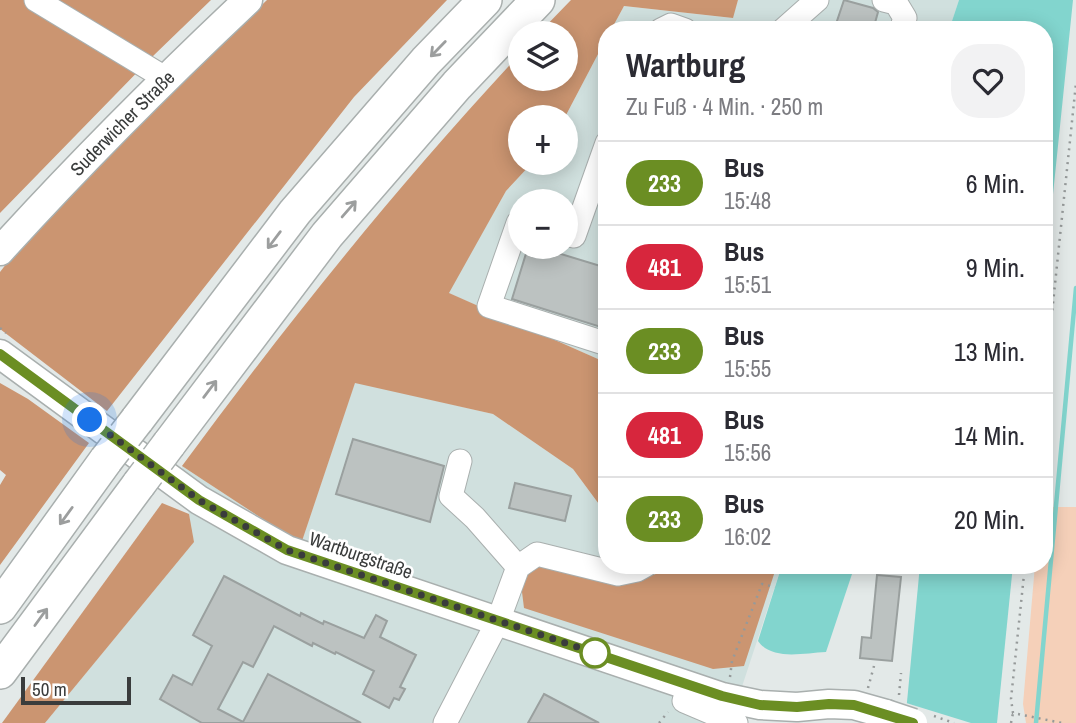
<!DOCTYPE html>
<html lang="de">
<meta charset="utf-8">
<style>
:root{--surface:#fff;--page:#f2f2f3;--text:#2b2b33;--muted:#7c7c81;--line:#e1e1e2}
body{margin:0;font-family:"Archivo Narrow",sans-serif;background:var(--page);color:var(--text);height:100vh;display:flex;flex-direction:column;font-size:26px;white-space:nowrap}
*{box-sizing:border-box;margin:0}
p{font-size:23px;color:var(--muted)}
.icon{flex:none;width:38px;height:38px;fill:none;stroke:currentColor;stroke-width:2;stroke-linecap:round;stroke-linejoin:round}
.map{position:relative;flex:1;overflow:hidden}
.details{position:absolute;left:598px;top:21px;width:455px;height:553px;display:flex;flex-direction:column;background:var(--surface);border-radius:28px;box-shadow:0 4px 18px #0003}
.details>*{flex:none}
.badge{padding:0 14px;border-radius:23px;font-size:24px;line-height:46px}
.buttons{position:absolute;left:508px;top:21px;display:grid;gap:14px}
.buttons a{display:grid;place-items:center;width:70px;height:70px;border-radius:50%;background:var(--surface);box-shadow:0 4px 18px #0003;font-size:35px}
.scale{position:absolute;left:21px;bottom:18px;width:110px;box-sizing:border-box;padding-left:7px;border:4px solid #3a3c3c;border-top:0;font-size:19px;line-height:24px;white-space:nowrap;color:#3a3c3c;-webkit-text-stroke:5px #fff;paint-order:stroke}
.you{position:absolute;width:35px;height:35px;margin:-18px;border:5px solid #fff;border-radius:50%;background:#1a73e8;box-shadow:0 0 0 10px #1a73e833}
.map>.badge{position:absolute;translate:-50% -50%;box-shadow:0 0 0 4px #fff}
.round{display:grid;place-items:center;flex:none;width:74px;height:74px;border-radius:28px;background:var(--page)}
.headline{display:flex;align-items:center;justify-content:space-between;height:119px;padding:0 28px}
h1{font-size:33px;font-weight:700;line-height:52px}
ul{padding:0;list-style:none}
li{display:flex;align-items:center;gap:21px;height:84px;padding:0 28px;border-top:2px solid var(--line)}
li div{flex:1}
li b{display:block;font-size:26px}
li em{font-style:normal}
li .badge{min-width:77px;font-weight:700;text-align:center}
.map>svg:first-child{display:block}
.built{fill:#d0e0de;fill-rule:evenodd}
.green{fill:#f5d0b9}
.forest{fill:#cb9571}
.water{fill:#82d5ce}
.pier{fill:#e3e9e8}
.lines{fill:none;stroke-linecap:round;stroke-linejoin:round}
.stream{stroke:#82d5ce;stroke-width:4.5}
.building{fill:#bcc2c1;stroke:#9aa09f;stroke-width:2}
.minor-casing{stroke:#a9afae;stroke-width:25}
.major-casing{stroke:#a9afae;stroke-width:31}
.highway-casing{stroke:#a9afae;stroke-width:36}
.path{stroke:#969a9a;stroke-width:2.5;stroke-dasharray:2 5;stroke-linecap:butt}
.minor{stroke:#fff;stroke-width:23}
.major{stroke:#fff;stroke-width:28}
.highway{stroke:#fff;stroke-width:33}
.major-bridge-casing{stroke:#a9afae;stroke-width:31;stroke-linecap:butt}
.highway-bridge-casing{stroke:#a9afae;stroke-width:36;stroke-linecap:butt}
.path-bridge{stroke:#969a9a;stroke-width:2.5;stroke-dasharray:2 5;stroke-linecap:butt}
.major-bridge{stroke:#fff;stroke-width:28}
.highway-bridge{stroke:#fff;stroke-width:33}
.oneway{stroke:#9c9e9e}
.line-casing{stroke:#fff;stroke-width:16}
.line{stroke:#6b8e23;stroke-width:10}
.walk{stroke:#3a3c3c;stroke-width:7;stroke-dasharray:0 12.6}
.stop-dot{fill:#fff;stroke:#6b8e23;stroke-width:3.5}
.labels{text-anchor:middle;stroke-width:5;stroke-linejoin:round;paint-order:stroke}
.street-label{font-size:19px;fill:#3a3c3c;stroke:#fff}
</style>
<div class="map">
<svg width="1076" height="723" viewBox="0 0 1076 723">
<rect width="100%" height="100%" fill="#e3e9e8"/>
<g class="built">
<path d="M738 0H959L949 30H611L624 6 732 18Z"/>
<path d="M607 37V363L448 293 506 191 532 163H565V117ZM520 201H565V247H520Z"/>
<path d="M355 382 493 414 573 469 607 515V565H782L730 723H45L193 543 182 466 301 543Z"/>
</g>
<path class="green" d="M1045 507H1076V723H1026L1023 704 1035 565H1045Z"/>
<g class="forest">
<path d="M0 0H211L153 56 0 213Z"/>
<path d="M267 0H447L354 97 107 411 0 329V272L41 219Z"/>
<path d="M571 0H738L733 18 624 6 611 30H607V37L565 117H520V163H532L506 191 449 293 607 363V515L573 469 493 414 355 383 301 544 182 466C288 322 398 185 520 54V79H565V33H539Z"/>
<path d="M0 383 28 399 89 443 0 565V485L6 475 0 470Z"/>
<path d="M162 503 189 514 194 542 45 723H2Z"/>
<path d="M537 564 621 585 659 573 666 565H777L744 666 713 669 524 608 521 584Z"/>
</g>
<g class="water">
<path d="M959 0H1073L1045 272V30H949Z"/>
<path d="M782 565H855L826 652C803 653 772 661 758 641Z"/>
<path d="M920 565H1013L997 723H905Z"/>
</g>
<path class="pier" d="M903 702 971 723H901Z"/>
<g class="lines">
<path class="stream" d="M1036 723 1076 288"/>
</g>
<g class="building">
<path d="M844 0 873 8 878 12 873 30H834Z"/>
<path d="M528 247H538L607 268V329L512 299Z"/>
<path d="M353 439 444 466 430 522 336 494Z"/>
<path d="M515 483 571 496 565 521 509 508Z"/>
<path d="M877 575 901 577 892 661 860 658 862 637 871 638Z"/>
<path d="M224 576 300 616 301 613 323 624 324 621 364 638 376 615 387 621 380 637 416 655 400 687 405 689 399 700 394 698 389 708 363 694 374 671 336 652 335 654 313 643 312 646 274 626 253 667 243 662 218 709 243 722 268 674 361 723H202L160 699 173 675 192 685 212 646 193 635Z"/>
<path d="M544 694 599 723H528Z"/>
</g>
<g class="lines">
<defs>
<g id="minor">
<path d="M36 0 165 78"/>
<path d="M884 0 896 3 905 18 901 30"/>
<path d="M661 30 671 25 685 30"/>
<path d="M783 30 817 0"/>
<path d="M520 224 518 223 489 306 607 344"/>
<path d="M565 234 574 236 607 143"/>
<path d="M460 461 451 496 475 518 518 567"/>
<path d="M689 684 684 701 736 723"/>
<path d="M445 723 498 621 518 567 537 554 618 574 637 570 646 565"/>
</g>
<g id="major">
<path id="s1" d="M0 251C79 164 162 81 248 0"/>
<path d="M0 354 199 500 287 550 722 697 760 705 797 707 829 704 854 705 886 714"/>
</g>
<g id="highway">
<path d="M137 420 295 212 426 61 485 0"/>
<path d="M169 444 327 235 457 85 538 0"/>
<path d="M0 607 106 460"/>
<path d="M0 672 139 484"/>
</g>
</defs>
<use href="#minor" class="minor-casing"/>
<use href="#major" class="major-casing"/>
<use href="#highway" class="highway-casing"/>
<g class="path">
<path d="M0 328 6 333"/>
<path d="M1045 380 1076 83"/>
<path d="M1025 565 1011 699 1013 713 1062 723"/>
<path d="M730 677 732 661 762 584 775 587"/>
<path d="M868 688 874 666"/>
<path d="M899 695 901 673"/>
<path d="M659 723 668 712"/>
<path d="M1011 723 1013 713"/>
</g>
<use href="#minor" class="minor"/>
<use href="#major" class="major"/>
<use href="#highway" class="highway"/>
<defs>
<path id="major-bridge" d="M886 714 913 723"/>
<g id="highway-bridge">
<path d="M106 460 137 420"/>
<path d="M139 484 169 444"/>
</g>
</defs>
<use href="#major-bridge" class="major-bridge-casing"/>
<use href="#highway-bridge" class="highway-bridge-casing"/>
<path class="path-bridge" d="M934 716 954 723"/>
<use href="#major-bridge" class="major-bridge"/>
<use href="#highway-bridge" class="highway-bridge"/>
</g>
<defs><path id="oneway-shaft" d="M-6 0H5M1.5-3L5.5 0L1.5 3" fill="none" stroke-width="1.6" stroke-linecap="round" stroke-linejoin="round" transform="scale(1.75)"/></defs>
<g class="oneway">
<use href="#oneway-shaft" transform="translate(438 49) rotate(134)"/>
<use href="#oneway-shaft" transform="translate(349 209) rotate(-49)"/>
<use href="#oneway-shaft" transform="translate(274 240) rotate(127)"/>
<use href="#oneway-shaft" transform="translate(210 389) rotate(-53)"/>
<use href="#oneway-shaft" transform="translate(66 516) rotate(126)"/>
<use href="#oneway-shaft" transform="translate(41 617) rotate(-54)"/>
</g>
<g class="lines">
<defs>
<path id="line" d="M0 354 199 500 287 550 722 696 760 705 797 707 829 704 854 705 913 723"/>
</defs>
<use href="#line" class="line-casing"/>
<use href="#line" class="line"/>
<path class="walk" d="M90 420 199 500 287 550 595 653"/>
</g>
<circle class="stop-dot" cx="595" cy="653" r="14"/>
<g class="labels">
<g class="street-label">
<text dy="7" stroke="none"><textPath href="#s1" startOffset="177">Suderwicher Straße</textPath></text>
<text transform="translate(361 555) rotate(19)" y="7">Wartburgstraße</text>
</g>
</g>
</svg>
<div class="buttons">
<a><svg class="icon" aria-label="layers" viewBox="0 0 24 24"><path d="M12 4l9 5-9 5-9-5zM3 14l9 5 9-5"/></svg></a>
<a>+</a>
<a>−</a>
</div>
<div class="scale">50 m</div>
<div class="you" style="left:90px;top:420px"></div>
<section class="details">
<div class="headline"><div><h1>Wartburg</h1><p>Zu Fuß · 4 Min. · 250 m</p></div><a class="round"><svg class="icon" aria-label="heart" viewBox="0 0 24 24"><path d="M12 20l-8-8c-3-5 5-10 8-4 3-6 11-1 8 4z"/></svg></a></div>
<ul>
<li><span class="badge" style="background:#6b8e23;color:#fff">233</span><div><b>Bus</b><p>15:48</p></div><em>6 Min.</em></li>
<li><span class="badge" style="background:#d7263d;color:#fff">481</span><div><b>Bus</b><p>15:51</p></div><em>9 Min.</em></li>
<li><span class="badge" style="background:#6b8e23;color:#fff">233</span><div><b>Bus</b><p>15:55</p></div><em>13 Min.</em></li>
<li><span class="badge" style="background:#d7263d;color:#fff">481</span><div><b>Bus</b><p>15:56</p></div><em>14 Min.</em></li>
<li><span class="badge" style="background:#6b8e23;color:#fff">233</span><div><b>Bus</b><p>16:02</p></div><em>20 Min.</em></li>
</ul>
</section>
</div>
